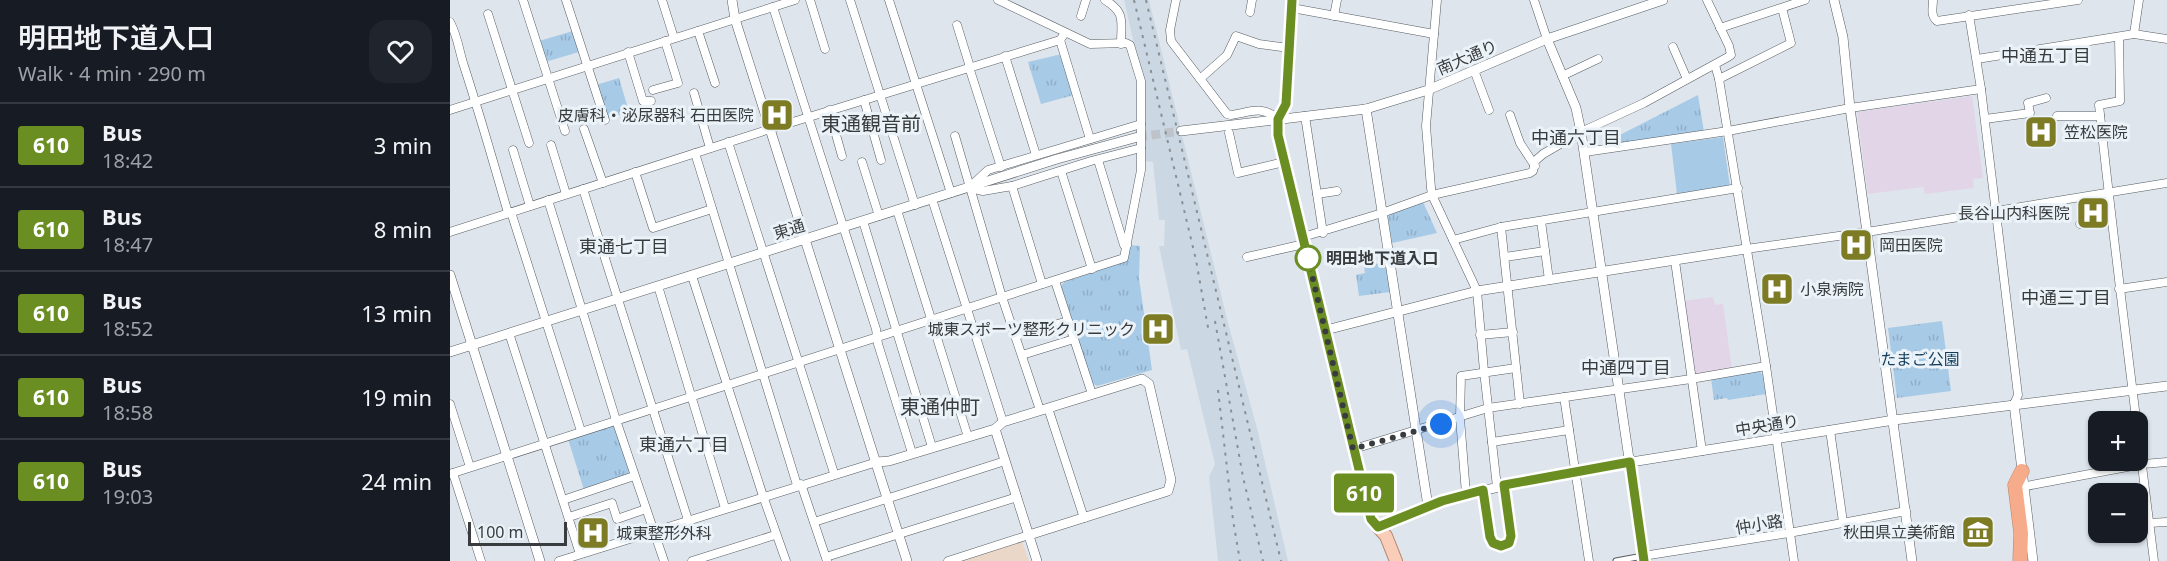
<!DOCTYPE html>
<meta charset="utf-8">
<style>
:root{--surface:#171b24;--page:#20242c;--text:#f1f3f6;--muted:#9ea1a6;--line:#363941}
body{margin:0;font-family:"Noto Sans","Noto Sans JP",sans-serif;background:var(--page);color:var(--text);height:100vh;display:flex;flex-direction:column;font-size:22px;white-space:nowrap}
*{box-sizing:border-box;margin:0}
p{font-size:20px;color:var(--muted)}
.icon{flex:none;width:33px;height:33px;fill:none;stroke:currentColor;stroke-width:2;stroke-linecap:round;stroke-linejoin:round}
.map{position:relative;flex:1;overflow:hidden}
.side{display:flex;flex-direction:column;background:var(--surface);width:450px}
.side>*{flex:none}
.badge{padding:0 12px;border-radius:4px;font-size:21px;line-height:39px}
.tools{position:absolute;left:1638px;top:411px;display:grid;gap:12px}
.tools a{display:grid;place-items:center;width:60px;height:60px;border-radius:12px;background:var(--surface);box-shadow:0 2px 4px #0004;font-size:30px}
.scale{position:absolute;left:18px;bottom:15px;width:99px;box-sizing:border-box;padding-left:6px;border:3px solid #393c3e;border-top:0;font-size:16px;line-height:21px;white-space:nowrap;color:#393c3e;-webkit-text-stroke:4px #ebf3f9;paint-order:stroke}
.you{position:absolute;width:30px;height:30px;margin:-15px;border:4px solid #fff;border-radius:50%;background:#1a73e8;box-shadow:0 0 0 9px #1a73e833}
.map>.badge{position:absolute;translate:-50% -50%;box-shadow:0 0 0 3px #fff}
.round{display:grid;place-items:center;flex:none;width:63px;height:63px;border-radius:18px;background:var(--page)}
.headline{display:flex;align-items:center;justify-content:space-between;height:102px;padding:0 18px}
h1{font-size:28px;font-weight:600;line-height:45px}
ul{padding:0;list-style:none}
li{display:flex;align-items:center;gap:18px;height:84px;padding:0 18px;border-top:2px solid var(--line)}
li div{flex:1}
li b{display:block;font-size:22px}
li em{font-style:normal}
li .badge{min-width:66px;font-weight:700;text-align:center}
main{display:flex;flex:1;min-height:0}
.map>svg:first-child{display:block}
.commercial{fill:#ead7c7}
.built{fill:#cbd8e3}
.education{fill:#e3d5e8}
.grass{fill:url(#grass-tufts)}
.pitch{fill:#a7cae7}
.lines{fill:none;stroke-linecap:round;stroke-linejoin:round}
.tertiary-tunnel{stroke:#bdc3c9;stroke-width:9;stroke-dasharray:9 4.5;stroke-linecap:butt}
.pedestrian-casing{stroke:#565d62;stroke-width:7}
.minor-casing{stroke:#565d62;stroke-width:9}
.tertiary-casing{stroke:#565d62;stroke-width:10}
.primary-casing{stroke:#b4856f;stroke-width:14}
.motorway-casing{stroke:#b4856f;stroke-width:15}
.pedestrian{stroke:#fff;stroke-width:5}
.minor{stroke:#fff;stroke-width:8}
.tertiary{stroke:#fff;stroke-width:9}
.primary{stroke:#facdb9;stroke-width:12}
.motorway{stroke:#f6ac8a;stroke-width:14}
.rail{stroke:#8a8f93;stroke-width:2;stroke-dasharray:3 6;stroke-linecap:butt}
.line-casing{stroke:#fff;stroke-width:14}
.line{stroke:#6b8e23;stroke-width:9}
.walk{stroke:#393c3e;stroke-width:6;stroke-dasharray:0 10.8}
.stop-dot{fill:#fff;stroke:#6b8e23;stroke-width:3}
.labels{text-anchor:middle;stroke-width:6;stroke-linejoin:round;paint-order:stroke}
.street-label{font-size:16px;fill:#393c3e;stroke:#ebf3f9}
.poi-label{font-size:16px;fill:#393c3e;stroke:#ebf3f9;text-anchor:end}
.stop-label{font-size:16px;font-weight:bold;fill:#393c3e;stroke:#ebf3f9;text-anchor:start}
.park-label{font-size:16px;fill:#133d5b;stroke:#ebf3f9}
.neighbourhood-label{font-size:18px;fill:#393c3e;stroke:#ebf3f9}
.quarter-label{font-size:20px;fill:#393c3e;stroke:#ebf3f9}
</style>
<main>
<section class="side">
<div class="headline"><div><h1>明田地下道入口</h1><p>Walk · 4 min · 290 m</p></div><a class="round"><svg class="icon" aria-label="heart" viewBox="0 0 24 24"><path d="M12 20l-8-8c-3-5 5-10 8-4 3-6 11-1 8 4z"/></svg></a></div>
<ul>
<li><span class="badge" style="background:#6b8e23;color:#fff">610</span><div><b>Bus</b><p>18:42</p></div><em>3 min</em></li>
<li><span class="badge" style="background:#6b8e23;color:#fff">610</span><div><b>Bus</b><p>18:47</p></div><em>8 min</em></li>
<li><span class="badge" style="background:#6b8e23;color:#fff">610</span><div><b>Bus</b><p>18:52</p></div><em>13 min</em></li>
<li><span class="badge" style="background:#6b8e23;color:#fff">610</span><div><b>Bus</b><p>18:58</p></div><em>19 min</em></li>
<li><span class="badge" style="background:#6b8e23;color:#fff">610</span><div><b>Bus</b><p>19:03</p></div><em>24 min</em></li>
</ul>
</section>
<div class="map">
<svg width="1717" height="561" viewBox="0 0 1717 561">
<defs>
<pattern id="grass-tufts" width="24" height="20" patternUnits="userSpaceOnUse" patternTransform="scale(1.5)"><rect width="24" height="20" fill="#a7cae7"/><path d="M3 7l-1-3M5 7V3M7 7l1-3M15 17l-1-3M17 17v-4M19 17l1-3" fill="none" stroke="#90aec7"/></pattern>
</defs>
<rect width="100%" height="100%" fill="#dee5ec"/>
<path class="commercial" d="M571 539 579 561H502Z"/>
<path class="built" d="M674 0H699L778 323 807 428 838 561H768L759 477 765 464 737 349 731 350 709 246H714L715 220H709L703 162 694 161 692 79Z"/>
<g class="education">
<path d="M1522 96 1533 178 1523 179 1524 188 1475 194 1473 187 1418 194 1407 112Z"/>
<path d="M1263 297 1265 305 1273 304 1282 369 1242 375 1233 301Z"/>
</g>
<g class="grass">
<path d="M123 31 129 52 95 62 89 41Z"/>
<path d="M612 54 624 95 591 104 578 62Z"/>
<path d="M169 78 179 112 156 119 146 85Z"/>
<path d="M1248 95 1254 132 1163 147 1162 139Z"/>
<path d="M973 202 987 233 942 243 938 218 940 213Z"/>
<path d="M679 245 690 246 689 278 702 370 647 386 642 383 611 286 614 282 675 261Z"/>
<path d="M936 262 940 292 909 296 906 275 915 273 914 266Z"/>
<path d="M1492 321 1501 391 1447 398 1438 328Z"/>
<path d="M1309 371 1313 375 1316 394 1278 400 1277 398 1264 400 1261 379Z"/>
<path d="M161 425 165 427 179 472 178 476 134 490 118 439Z"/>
</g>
<path class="pitch" d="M1273 137 1280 187 1227 194 1221 144Z"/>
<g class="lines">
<path class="tertiary-tunnel" d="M688 137 731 131"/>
<defs>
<path id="pedestrian" d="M1166 561 1193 556"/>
<g id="minor">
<path d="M73 0 115 131"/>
<path d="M116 0 155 120"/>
<path d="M212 0 224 38"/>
<path d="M360 0 375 49"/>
<path d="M400 0 465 205"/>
<path d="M439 0 501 193"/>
<path d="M655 0C676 13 671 21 671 44"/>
<path d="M726 0 720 30 721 41 777 114 781 115C801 112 812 105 828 119L836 104 842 0"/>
<path d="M987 0 976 126 981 188 982 195 1027 291 1034 371 1047 487"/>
<path d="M1084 0 1097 39"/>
<path d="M1483 0C1483 8 1480 15 1487 21L1628 0"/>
<path d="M323 7 426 329 428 344 462 453"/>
<path d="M842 8 984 34"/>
<path d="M800 12 802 0"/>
<path d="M38 14 79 143"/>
<path d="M1519 15 1531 89 1568 395 1564 404"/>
<path d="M631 16 636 0"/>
<path d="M884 16 887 0"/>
<path d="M0 22C8 37 9 51 14 66 30 115 44 164 58 213"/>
<path d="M507 25 520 67"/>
<path d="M1270 28 1355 0"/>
<path d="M248 31 265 83"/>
<path d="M1684 34 1689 0"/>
<path d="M1669 37 1670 101 1649 105C1665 257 1685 409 1704 561"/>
<path d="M610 40 640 139"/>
<path d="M1223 47 1237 79"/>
<path d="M178 52 193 101H201"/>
<path d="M555 56 586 155"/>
<path d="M1527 59 1684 34 1717 39"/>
<path d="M1265 65 1269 79 1316 366 1344 561"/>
<path d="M519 67 551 167"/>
<path d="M1024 70 1039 110"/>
<path d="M1112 76 1148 59"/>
<path d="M750 79 777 55 786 36 809 44 839 48"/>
<path d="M1269 79 1341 43 1332 8"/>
<path d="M203 90 228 83 215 41"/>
<path d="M244 93 260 148"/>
<path d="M414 100 431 160"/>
<path d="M0 110 345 0"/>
<path d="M379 110 392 156"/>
<path d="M1060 115 1070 143 1085 166"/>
<path d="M855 116 873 233"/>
<path d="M1607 116H1650"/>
<path d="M1535 119 1580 113 1578 103 1596 98"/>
<path d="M134 129 153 183"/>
<path d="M779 133 788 173 834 162"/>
<path d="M505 136 552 297 590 410"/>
<path d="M278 142 384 473"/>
<path d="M101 145 116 194"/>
<path d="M63 150 80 206"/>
<path d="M1135 152 1278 131 1400 108 1531 89"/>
<path d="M245 153 347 485"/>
<path d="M648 160 674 245H677"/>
<path d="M412 162 429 216"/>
<path d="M611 171 642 269"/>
<path d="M185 172 203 228 262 209"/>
<path d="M522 185 538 170 691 124"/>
<path d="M562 186 592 284"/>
<path d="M519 188 533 191 562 186 641 161 691 148"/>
<path d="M133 189 238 520"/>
<path d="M867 194 887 191"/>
<path d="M482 199 553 422"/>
<path d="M98 200 166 420 214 561"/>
<path d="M447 210 518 437"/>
<path d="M61 212 131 431"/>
<path d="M413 221 482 447"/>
<path d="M1091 221 1099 280"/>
<path d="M1630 224 1661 220"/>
<path d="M1051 227 1070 404"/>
<path d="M0 232 320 129 610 40 615 33"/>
<path d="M853 237 932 213 982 195 1080 173 1083 171 1085 161 1093 154 1131 132 1194 103 1278 57 1281 55 1279 46 1257 0"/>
<path d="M1003 240 1051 227 1288 188"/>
<path d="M1296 249 1417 232 1717 183"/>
<path d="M797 257 854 244"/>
<path d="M1055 257 1095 251"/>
<path d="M1225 261 1252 451"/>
<path d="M242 276 313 496 336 561"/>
<path d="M605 281 642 394"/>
<path d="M208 286 275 508"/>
<path d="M1669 289 1717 282"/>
<path d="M59 333 130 554"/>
<path d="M1030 335 1063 332"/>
<path d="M566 336 618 321"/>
<path d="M572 355 624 339"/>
<path d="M1114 397 1139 561"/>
<path d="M0 404 20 467"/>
<path d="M598 408 634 518"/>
<path d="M1380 430 1393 522"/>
<path d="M1042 442 1119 430"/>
<path d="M904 449 1038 408 1241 379 1316 366"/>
<path d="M3 473 31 561"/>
<path d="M0 474 674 258 691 170V81L680 45 676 43 640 44 548 0"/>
<path d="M351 484 377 561"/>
<path d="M1571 487 1693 464 1717 462"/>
<path d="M1016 494 1010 418 1011 376 1066 368"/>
<path d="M113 500 184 476"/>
<path d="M119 517 162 503 167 519 196 509"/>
<path d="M364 522 555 461"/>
<path d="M1699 523 1717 522"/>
<path d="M1193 556 1339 533 1456 511"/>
<path d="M376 557 567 497"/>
<path d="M109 561 427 462"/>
<path d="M242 561 325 535"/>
<path d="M498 561 579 535"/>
</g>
<g id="tertiary">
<path d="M282 0 285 19 320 129 457 561"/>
<path d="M1384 0 1393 37 1400 108 1462 561"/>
<path d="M1097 39 1126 108 1131 132 1194 561"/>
<path d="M916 109 978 506"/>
<path d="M828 119V136L921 519 928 527 1007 496 1125 471 1444 420 1717 386"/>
<path d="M731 131 916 109 978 90 1097 39 1213 0"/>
<path d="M0 275 90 561"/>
<path d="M876 330 1027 291 1296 249"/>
<path d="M0 352 607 159 688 137"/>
<path d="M1564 404 1583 561"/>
<path d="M545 429 587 561"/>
<path d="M427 462 439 461 545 429 553 422 692 379 699 384 721 480 718 491 579 535"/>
</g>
<path id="primary" d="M928 527 936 536 946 561"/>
<path id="motorway" d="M1570 561 1571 533 1565 485 1572 471"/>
</defs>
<use href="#pedestrian" class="pedestrian-casing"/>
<use href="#minor" class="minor-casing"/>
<use href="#tertiary" class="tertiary-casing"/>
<use href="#primary" class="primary-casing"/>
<use href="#motorway" class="motorway-casing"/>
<use href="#pedestrian" class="pedestrian"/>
<use href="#minor" class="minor"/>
<use href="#tertiary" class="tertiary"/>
<use href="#primary" class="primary"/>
<use href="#motorway" class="motorway"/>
<g class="rail">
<path d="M684 0 746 260 759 333"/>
<path d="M696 0 831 561"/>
<path d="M765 321 793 477 813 561"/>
<path d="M768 390 783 520 790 561"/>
</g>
</g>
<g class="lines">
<defs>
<path id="line" d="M842 0 836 104 828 119V135L921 519 928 527 992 501 1033 490 1040 537 1043 543 1051 546 1059 543 1061 536 1054 485 1180 462 1194 561"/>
</defs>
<use href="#line" class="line-casing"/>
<use href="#line" class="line"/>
<path class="walk" d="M858 258 903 449 991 424"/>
</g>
<defs>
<symbol id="hospital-square" viewBox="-11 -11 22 22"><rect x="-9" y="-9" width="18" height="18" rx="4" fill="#7d7c24" stroke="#ebf3f9"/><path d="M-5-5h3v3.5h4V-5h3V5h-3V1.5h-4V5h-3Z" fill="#fff"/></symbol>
<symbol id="museum-square" viewBox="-11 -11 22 22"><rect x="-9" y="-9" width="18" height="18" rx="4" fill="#7d7c24" stroke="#ebf3f9"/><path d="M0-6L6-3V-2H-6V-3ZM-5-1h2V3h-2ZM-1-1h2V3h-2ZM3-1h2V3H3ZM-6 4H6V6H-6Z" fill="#fff"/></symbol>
</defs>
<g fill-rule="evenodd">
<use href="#hospital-square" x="308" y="96" width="38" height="38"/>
<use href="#hospital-square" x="1572" y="113" width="38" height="38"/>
<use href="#hospital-square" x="1624" y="194" width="38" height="38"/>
<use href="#hospital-square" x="1387" y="226" width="38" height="38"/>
<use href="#hospital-square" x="1308" y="270" width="38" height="38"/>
<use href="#hospital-square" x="689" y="310" width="38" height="38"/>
<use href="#museum-square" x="1509" y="513" width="38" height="38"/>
<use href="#hospital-square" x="124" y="514" width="38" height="38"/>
</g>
<circle class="stop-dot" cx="858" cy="258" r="12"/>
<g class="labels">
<g class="street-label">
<text transform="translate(1017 57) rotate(-23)" y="6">南大通り</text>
<text transform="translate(339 229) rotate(-17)" y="6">東通</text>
<text transform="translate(1317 425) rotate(-9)" y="6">中央通り</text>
<text transform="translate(1309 524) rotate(-9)" y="6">仲小路</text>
</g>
<g class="poi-label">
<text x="304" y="121">皮膚科・泌尿器科 石田医院</text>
<text x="1614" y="138" text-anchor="start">笠松医院</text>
<text x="1620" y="219">長谷山内科医院</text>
<text x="1429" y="251" text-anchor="start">岡田医院</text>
<text x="1350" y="295" text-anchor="start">小泉病院</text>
<text x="685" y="335">城東スポーツ整形クリニック</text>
<text x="1505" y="538">秋田県立美術館</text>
<text x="166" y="539" text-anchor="start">城東整形外科</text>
</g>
<g class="stop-label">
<text x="876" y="264">明田地下道入口</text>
</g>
<g class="park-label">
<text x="1470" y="365">たまご公園</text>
</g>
<g class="neighbourhood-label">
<text x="1596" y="62">中通五丁目</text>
<text x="1126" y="144">中通六丁目</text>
<text x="174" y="253">東通七丁目</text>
<text x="1616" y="304">中通三丁目</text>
<text x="1176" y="374">中通四丁目</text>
<text x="234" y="451">東通六丁目</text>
</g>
<g class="quarter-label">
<text x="421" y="131">東通観音前</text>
<text x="490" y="414">東通仲町</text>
</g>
</g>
</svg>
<div class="tools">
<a>+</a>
<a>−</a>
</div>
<div class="scale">100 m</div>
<div class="you" style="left:991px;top:424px"></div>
<b class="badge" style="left:914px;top:493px;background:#6b8e23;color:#fff">610</b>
</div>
</main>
